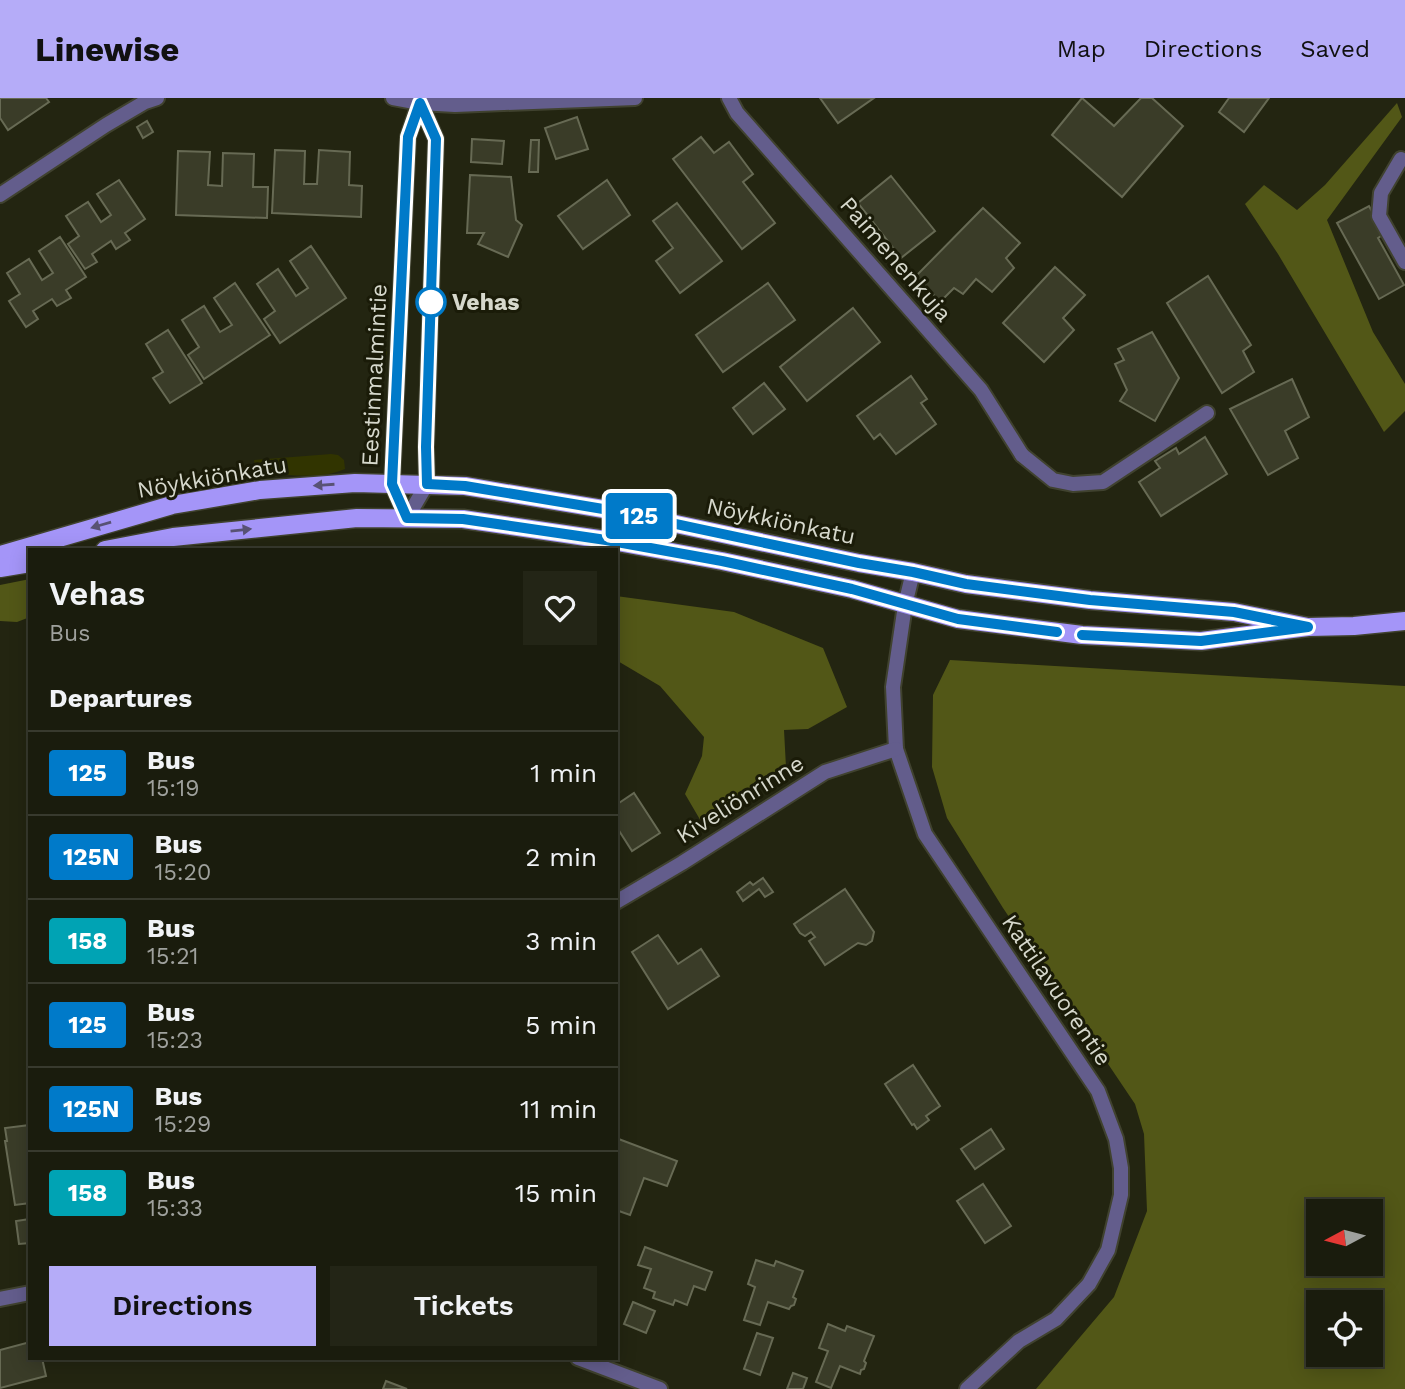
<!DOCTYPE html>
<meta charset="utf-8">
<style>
:root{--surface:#1a1c0d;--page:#232516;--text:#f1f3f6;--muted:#9fa19d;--line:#383a2e;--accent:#b5acf8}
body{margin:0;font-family:"Work Sans",sans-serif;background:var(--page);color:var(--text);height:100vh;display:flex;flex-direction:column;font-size:26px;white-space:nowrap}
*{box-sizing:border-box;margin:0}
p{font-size:23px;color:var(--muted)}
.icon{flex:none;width:38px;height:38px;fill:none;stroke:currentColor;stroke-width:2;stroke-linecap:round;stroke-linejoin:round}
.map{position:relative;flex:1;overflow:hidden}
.sheet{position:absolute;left:28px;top:450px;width:590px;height:812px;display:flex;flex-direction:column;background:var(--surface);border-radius:0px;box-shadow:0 4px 18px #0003,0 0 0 2px var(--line)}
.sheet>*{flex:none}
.badge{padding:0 14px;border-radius:5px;font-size:24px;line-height:46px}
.needle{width:46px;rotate:263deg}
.tools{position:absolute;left:1306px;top:1101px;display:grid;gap:14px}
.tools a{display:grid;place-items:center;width:77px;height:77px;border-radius:0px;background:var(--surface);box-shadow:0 4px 18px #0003,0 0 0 2px var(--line);font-size:35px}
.map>.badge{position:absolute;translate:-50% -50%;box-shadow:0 0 0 4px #fff}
h2{padding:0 21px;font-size:26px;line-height:63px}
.round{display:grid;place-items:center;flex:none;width:74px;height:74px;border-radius:0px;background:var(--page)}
.summary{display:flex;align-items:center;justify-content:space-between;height:119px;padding:0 21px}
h1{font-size:33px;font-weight:600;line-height:52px}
.button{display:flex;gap:14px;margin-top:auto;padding:14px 21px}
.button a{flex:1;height:80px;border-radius:0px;background:var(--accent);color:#111;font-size:28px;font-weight:600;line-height:80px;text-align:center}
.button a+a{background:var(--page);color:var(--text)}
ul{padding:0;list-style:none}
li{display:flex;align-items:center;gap:21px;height:84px;padding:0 21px;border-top:2px solid var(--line)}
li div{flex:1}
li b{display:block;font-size:26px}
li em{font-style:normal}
li .badge{min-width:77px;font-weight:700;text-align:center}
header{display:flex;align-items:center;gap:42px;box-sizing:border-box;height:98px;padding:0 35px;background:var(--accent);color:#111}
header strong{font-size:33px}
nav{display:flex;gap:38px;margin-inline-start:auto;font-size:24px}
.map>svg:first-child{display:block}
.green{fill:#313400}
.forest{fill:#525717;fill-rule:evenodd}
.building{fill:#3a3c28;stroke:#676a54;stroke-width:2}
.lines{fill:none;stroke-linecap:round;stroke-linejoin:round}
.service-casing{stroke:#40422f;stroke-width:18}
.minor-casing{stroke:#40422f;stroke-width:18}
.tertiary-casing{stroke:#40422f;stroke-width:18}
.primary-casing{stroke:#40422f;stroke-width:21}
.service{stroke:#635d8c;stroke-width:14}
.minor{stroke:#635d8c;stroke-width:14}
.tertiary{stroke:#635d8c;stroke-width:14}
.primary{stroke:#a495f8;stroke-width:18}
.oneway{fill:#585274}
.line-casing{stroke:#fff;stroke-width:16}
.line{stroke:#007ac9;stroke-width:10}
.stop-dot{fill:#fff;stroke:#007ac9;stroke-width:3.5}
.labels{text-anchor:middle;stroke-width:6;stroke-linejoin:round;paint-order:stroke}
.street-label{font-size:23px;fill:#d6d8cc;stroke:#1a1b08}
.stop-label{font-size:23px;font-weight:bold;fill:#d6d8cc;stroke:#1a1b08;text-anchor:start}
</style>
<header>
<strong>Linewise</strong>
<nav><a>Map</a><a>Directions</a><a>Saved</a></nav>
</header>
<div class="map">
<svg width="1405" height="1291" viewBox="0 0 1405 1291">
<rect width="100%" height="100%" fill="#232511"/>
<g class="green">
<path d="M381 250 384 251 387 254 378 287 377 320 368 322C368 297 369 272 381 250Z"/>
<path d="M331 356 338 357 344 362 345 371C318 383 286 376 256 374L254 362Z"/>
</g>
<g class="forest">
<path d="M1397 5 1402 19 1327 122 1373 234 1405 286V313L1384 334 1278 156 1245 106 1264 87 1297 112 1325 87Z"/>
<path d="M30 481V519L17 524 0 523V487Z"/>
<path d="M616 498 734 514 823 550 847 609 808 631 784 632 786 669 702 725 685 696 702 658 704 639 660 588 616 562Z"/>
<path d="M950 562 1405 588V1291H1036L1114 1199 1147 1113 1144 1036 1135 1006 1003 810 947 720 932 669 933 597ZM1318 1113H1370V1166H1318ZM1318 1204H1370V1256H1318Z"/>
</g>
<g class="building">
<path d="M0 0H46L49 4 8 32 0 20Z"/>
<path d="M820 0H874L838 25Z"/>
<path d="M1082 0 1114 28 1141 0H1152L1183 28 1122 99 1052 37Z"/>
<path d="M1229 0H1269L1244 34 1219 14Z"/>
<path d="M577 19 588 51 556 61 545 30Z"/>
<path d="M147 23 153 34 143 40 137 29Z"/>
<path d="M701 39 714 55 729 44 753 76 743 84 775 125 742 151 673 61Z"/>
<path d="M472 41 504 43 502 66 471 64Z"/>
<path d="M531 42H539L538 74H529Z"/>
<path d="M275 52 305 53 304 86H317L319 52 350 54 349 87 362 88 361 119 272 115Z"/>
<path d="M178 53 210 54 208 87 222 88 223 55 254 56 253 89H268L267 120 176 117Z"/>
<path d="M470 77 511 79 516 122 522 127 508 159 478 146 484 135H467Z"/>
<path d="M891 78 935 133 901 160 858 105Z"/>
<path d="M119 82 145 121 125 135 130 142 116 151 111 143 92 156 97 164 85 171 68 146 79 138 66 118 88 104 101 124 111 117 97 96Z"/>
<path d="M607 82 630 117 583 151 558 118Z"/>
<path d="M677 105 722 163 680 195 656 163 673 150 653 123Z"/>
<path d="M1369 108 1384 136 1378 140 1404 187 1379 201 1337 125Z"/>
<path d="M983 110 1020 145 1006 160 1014 170 992 194 976 181 963 196 954 190 940 204 916 178Z"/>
<path d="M60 139 86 179 66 192 71 200 57 208 52 201 33 213 38 221 26 229 9 203 20 196 7 175 29 161 42 182 53 175 39 153Z"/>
<path d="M311 148 346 200 280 245 264 221 275 213 257 186 278 171 296 198 308 190 290 163Z"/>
<path d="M1055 169 1085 197 1063 220 1074 232 1044 264 1003 225Z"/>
<path d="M1208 178 1251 247 1243 253 1254 274 1222 295 1167 205Z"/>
<path d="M235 185 270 237 204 281 188 257 199 249 182 222 204 208 220 234 232 227 214 200Z"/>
<path d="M768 185 795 222 723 274 696 237Z"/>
<path d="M853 210 880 244 807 303 780 269Z"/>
<path d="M168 232 202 285 170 305 153 280 163 274 146 246Z"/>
<path d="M1152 234 1179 280 1155 323 1120 303 1127 292 1115 266 1124 262 1118 251Z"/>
<path d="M911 278 927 301 921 305 936 326 896 356 880 336 874 341 857 318Z"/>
<path d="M1292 281 1309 319 1285 333 1298 360 1268 377 1230 311Z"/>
<path d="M764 285 785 311 753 336 733 310Z"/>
<path d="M1205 339 1227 376 1161 418 1139 384 1160 370 1155 363 1176 350 1179 356Z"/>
<path d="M634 695 660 735 632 753 616 728V707Z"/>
<path d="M763 780 773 794 765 799 759 791 743 803 737 794 750 784 753 787Z"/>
<path d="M845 791 874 834 872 843 866 847 858 845 825 867 809 843 815 839 811 834 805 838 800 835 794 826Z"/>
<path d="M658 837 678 866 701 851 719 878 668 911 632 854Z"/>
<path d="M913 967 940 1008 926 1018 929 1022 917 1031 914 1026 912 1027 885 986Z"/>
<path d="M30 1027V1105L15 1107 5 1043H7L5 1030Z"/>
<path d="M991 1031 1004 1051 975 1071 961 1051Z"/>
<path d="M616 1040 677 1063 667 1088 644 1080 630 1117 616 1112Z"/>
<path d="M983 1086 1011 1128 985 1145 957 1103Z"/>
<path d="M30 1121V1145L19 1146 16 1123Z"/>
<path d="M645 1149 712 1174 705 1192 694 1188 687 1207 675 1202 673 1207 653 1200 655 1194 644 1190 651 1171 638 1167Z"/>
<path d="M756 1162 774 1168 776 1163 803 1173 793 1199 796 1201 794 1207 791 1208 789 1211 768 1204 760 1227 744 1222 755 1189 748 1186Z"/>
<path d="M633 1204 655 1213 646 1235 624 1226Z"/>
<path d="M828 1226 845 1233 847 1228 874 1238 864 1263 866 1265 864 1271 861 1272 860 1276 840 1268 831 1290 816 1284 828 1253 819 1250Z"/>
<path d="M757 1235 773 1240 760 1277 744 1271Z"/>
<path d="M30 1244V1260H42L46 1278 0 1290V1252Z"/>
<path d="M793 1275 807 1280 803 1291H787Z"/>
<path d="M386 1283 407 1291H383Z"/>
</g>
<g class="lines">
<defs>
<g id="service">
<path d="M1401 61 1381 95 1379 118 1405 164"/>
<path d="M1022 357 1053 382 1073 386 1103 384 1207 315"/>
</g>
<g id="minor">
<path d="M393 0 420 5 455 7 635 0"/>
<path d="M729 0 737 15 981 292 1022 357"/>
<path d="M0 97 106 27 145 4 157 0"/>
<path d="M913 474 905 507 893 589 896 651 925 736 1098 993 1116 1041 1121 1070V1097L1108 1152 1089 1186 1056 1221 1019 1243 967 1291"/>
<path d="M616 804 682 765 825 674 896 651"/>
<path d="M0 1201 30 1195"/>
<path d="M578 1260 660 1291"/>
</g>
<g id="tertiary">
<path d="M407 420 392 386 408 39 421 0"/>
<path d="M407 420 427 386 426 349 436 41 420 5"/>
</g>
<g id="primary">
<path d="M105 452 173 439 357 420 463 421 606 442 722 463 852 491 958 521 1082 537 1201 543 1308 529 1354 528 1405 523"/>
<path d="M0 457 172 407 260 392 355 385 465 388 615 413 859 465 913 474 966 486 1090 502 1234 514 1308 529"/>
<path d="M0 470 30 465"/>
</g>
</defs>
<use href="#service" class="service-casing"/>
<use href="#minor" class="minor-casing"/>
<use href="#tertiary" class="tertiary-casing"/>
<use href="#primary" class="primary-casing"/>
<use href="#service" class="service"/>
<use href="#minor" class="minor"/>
<use href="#tertiary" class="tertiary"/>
<use href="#primary" class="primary"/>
</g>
<defs><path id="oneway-solid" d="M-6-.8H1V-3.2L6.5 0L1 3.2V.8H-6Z" transform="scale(1.75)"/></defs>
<g class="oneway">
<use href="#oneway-solid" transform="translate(324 387) rotate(176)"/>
<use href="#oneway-solid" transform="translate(101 427) rotate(164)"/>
<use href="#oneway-solid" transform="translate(241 432) rotate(-6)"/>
</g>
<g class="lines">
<defs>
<path id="line" d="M1057 534 958 521 852 491 722 463 606 442 463 421 407 420 392 386 408 39 420 5 436 41 426 349 427 386 465 388 615 413 859 465 913 474 966 486 1090 502 1234 514 1308 529 1201 543 1082 537"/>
</defs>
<use href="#line" class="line-casing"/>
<use href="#line" class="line"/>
</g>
<circle class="stop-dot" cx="431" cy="204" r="14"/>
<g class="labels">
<g class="street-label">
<text transform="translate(896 161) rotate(49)" y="8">Paimenenkuja</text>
<text transform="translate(374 277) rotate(-87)" y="8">Eestinmalmintie</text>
<text transform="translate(212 379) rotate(-10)" y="8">Nöykkiönkatu</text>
<text transform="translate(781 423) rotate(12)" y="8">Nöykkiönkatu</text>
<text transform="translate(740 701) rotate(-32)" y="8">Kiveliönrinne</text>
<text transform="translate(1057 892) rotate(56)" y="8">Kattilavuorentie</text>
</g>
<g class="stop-label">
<text x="452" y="212">Vehas</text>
</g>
</g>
</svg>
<div class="tools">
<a><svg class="needle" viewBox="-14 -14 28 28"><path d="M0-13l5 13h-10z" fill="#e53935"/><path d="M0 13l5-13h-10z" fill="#9fa19d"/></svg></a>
<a><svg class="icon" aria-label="locate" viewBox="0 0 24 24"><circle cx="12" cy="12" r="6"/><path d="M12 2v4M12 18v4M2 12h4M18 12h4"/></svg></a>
</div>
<b class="badge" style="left:639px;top:418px;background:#007ac9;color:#fff">125</b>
<section class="sheet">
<div class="summary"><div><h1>Vehas</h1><p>Bus</p></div><a class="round"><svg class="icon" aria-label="heart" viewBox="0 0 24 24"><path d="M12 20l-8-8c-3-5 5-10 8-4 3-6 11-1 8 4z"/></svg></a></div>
<h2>Departures</h2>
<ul>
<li><span class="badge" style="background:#007ac9;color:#fff">125</span><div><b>Bus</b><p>15:19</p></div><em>1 min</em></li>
<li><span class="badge" style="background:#007ac9;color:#fff">125N</span><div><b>Bus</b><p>15:20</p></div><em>2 min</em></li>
<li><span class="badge" style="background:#00a3b4;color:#fff">158</span><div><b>Bus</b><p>15:21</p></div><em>3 min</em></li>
<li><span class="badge" style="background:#007ac9;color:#fff">125</span><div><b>Bus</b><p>15:23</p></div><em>5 min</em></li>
<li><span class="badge" style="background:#007ac9;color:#fff">125N</span><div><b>Bus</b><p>15:29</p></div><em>11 min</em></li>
<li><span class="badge" style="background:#00a3b4;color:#fff">158</span><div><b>Bus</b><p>15:33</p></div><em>15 min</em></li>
</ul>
<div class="button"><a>Directions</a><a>Tickets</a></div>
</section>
</div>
